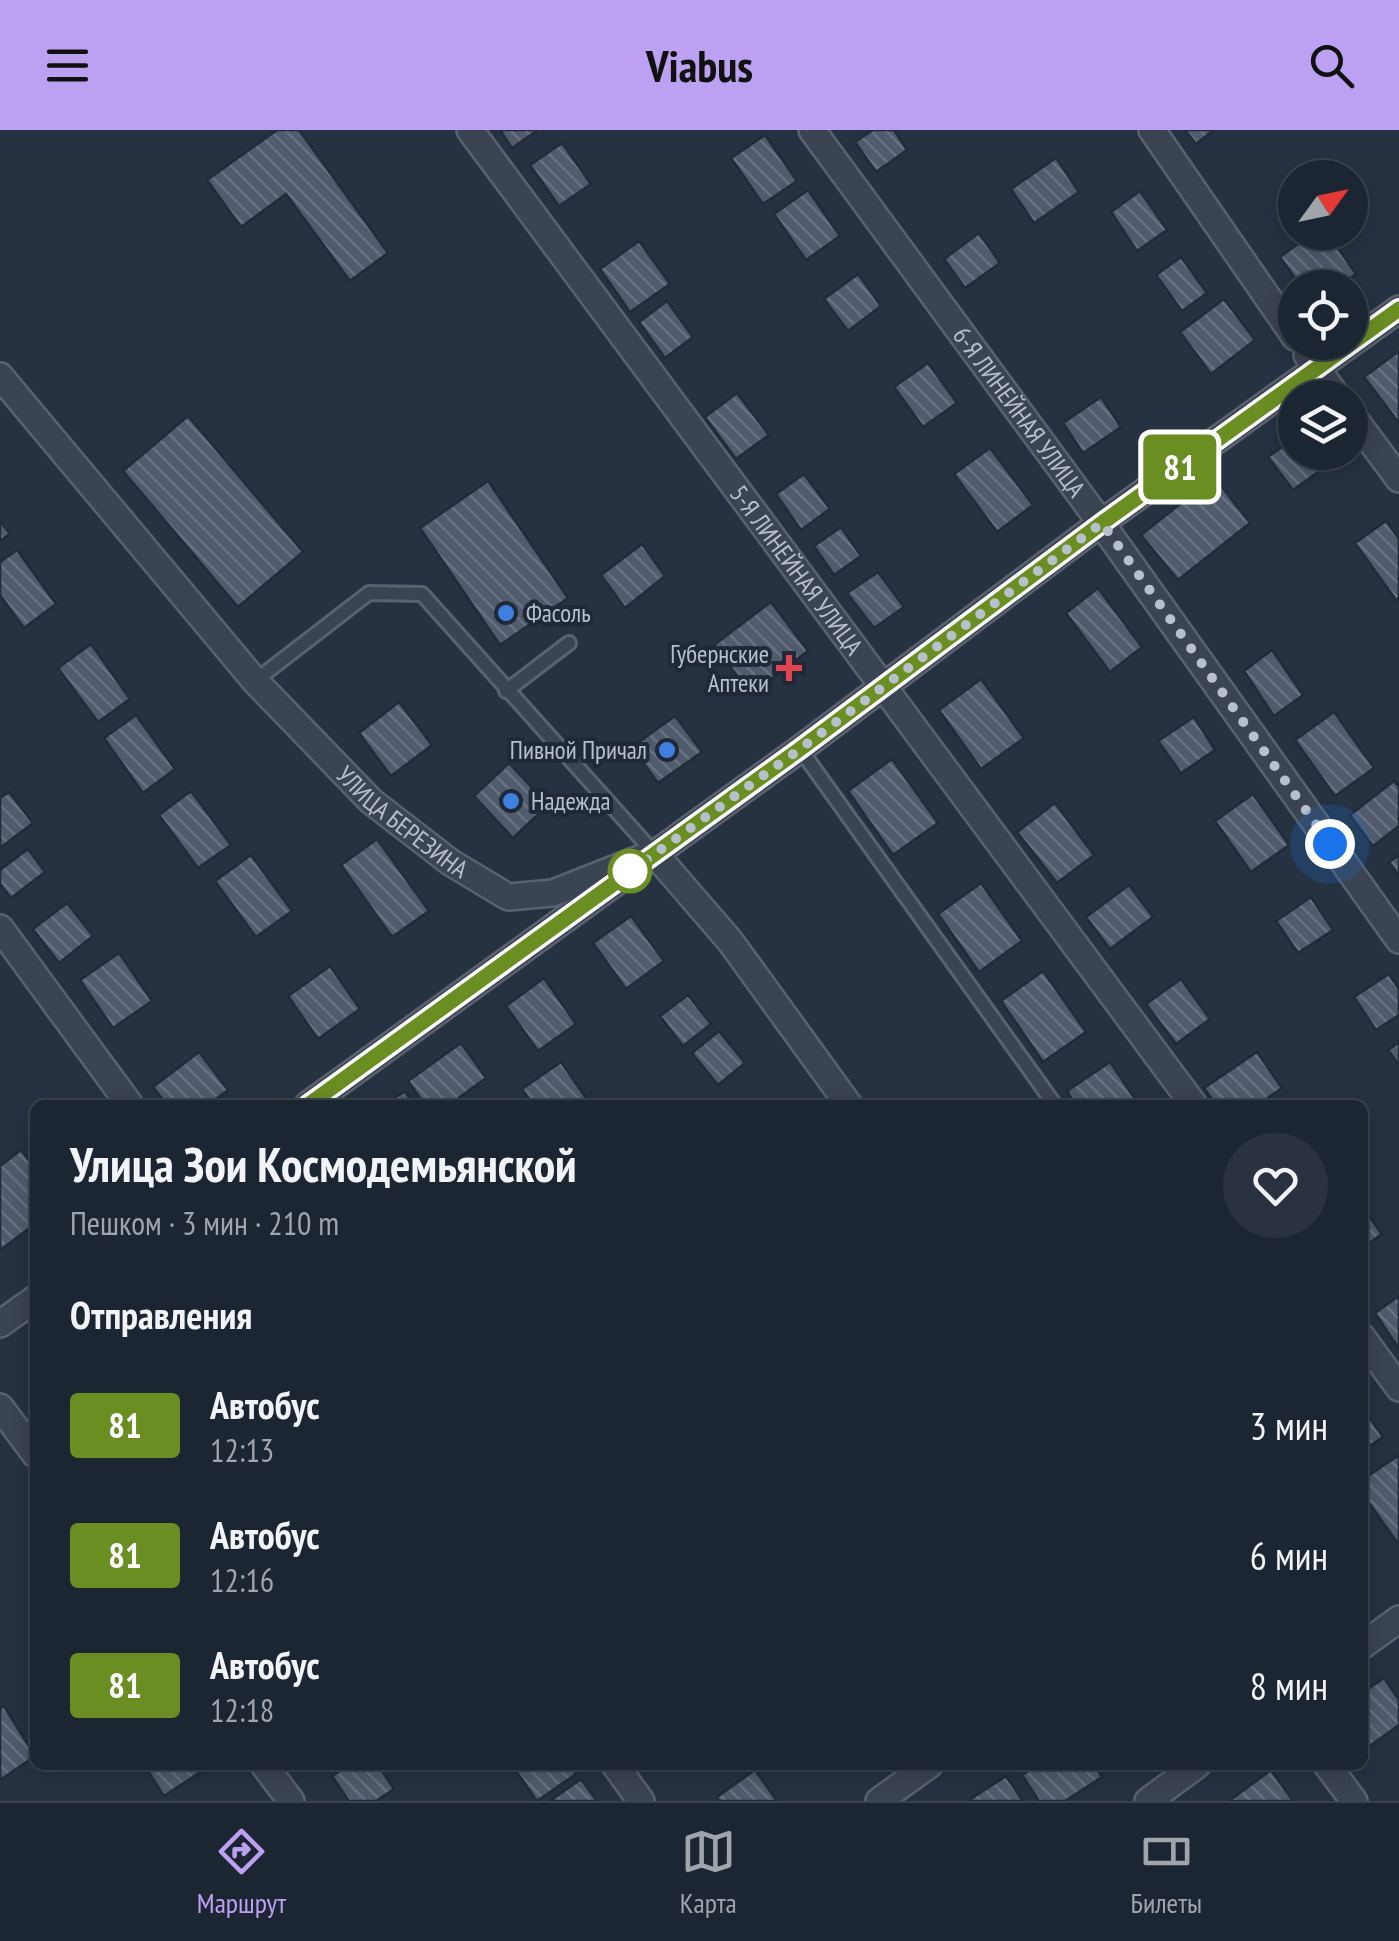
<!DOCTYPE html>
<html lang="ru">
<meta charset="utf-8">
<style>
:root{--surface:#1c2632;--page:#29323e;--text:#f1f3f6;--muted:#a0a5ac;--line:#3a434d;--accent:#bca0f2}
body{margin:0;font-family:"PT Sans Narrow",sans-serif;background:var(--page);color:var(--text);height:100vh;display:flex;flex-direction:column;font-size:38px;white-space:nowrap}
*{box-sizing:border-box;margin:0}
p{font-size:32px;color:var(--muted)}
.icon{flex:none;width:55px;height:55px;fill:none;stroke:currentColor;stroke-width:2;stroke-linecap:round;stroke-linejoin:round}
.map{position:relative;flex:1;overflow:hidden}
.details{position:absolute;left:30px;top:970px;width:1338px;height:670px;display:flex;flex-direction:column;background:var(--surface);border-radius:15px;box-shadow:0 5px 25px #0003,0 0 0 2px var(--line)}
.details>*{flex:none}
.badge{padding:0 20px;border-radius:8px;font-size:35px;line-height:65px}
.needle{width:65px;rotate:57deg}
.tools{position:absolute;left:1278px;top:30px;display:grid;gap:20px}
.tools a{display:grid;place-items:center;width:90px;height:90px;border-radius:50%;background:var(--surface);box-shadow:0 5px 25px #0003,0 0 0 2px var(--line);font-size:50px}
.you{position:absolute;width:50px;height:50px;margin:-25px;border:8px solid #fff;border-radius:50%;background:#1a73e8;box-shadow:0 0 0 15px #1a73e833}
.map>.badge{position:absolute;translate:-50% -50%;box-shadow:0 0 0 5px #fff}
h2{padding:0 40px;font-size:38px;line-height:90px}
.round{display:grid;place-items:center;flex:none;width:105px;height:105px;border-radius:52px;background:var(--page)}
.overview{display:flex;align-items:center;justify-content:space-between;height:170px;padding:0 40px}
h1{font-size:48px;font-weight:600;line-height:75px}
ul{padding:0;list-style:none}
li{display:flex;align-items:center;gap:30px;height:130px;padding:0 40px}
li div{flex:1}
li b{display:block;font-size:38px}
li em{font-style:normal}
li .badge{min-width:110px;font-weight:700;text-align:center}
header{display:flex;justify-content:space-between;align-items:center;height:130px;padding:0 40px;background:var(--accent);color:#111;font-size:45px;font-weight:600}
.menu{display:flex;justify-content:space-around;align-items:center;height:140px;border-top:2px solid var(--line);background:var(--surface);font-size:28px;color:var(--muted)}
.menu a{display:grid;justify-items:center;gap:5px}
.menu .active{color:var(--accent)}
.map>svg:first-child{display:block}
.building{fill:url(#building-back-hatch);stroke:#212b39;stroke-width:2.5}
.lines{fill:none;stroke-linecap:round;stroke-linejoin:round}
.service-casing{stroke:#59626f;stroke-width:18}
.minor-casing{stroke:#59626f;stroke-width:30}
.service{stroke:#3b4452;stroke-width:12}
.minor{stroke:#3b4452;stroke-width:25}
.line-casing{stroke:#fff;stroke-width:22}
.line{stroke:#6b8e23;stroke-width:15}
.walk{stroke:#b8c0cc;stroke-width:10;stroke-dasharray:0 18}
.shop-dot{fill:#3f7fe0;stroke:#1f2937;stroke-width:4}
.health-dot{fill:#e0444e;stroke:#1f2937;stroke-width:4}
.stop-dot{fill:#fff;stroke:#6b8e23;stroke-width:5}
.labels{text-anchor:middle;stroke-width:8;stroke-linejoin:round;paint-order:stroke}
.street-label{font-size:25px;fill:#b8c0cc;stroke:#1f2937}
.poi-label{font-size:25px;fill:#b8c0cc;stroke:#1f2937;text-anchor:start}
</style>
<header><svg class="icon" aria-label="menu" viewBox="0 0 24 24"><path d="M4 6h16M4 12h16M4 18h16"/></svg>Viabus<svg class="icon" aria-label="search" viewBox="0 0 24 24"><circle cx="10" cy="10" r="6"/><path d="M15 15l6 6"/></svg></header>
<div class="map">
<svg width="1399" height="1671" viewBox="0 0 1399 1671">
<defs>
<pattern id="building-back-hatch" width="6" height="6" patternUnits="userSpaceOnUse" patternTransform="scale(2.5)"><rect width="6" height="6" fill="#505b6d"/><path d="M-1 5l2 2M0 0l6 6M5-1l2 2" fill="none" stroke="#677181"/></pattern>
</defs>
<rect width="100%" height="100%" fill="#263242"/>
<g class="building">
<path d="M277 0H299L388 123 350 151 286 64 241 97 207 50Z"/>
<path d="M500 0H538L512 18Z"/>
<path d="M873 0H894L907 20 876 42 855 12Z"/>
<path d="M1185 0H1214L1196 14Z"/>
<path d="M765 5 797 51 763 74 731 28Z"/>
<path d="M562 13 591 54 559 76 530 35Z"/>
<path d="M1056 28 1079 62 1034 93 1011 59Z"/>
<path d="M808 60 840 106 806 130 774 84Z"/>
<path d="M1140 61 1167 100 1137 121 1111 82Z"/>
<path d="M1314 102H1327L1356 144 1337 158H1302L1280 127Z"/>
<path d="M979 103 1000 133 965 158 944 129Z"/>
<path d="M639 111 670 154 630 182 600 139Z"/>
<path d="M1181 127 1207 163 1182 181 1156 145Z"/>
<path d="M858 144 881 176 848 201 824 169Z"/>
<path d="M1224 169 1255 210 1211 244 1180 202Z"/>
<path d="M667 171 693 207 665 228 639 192Z"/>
<path d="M1399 221V293L1364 247Z"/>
<path d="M928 233 957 273 923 297 894 257Z"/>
<path d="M737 263 769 305 736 329 705 287Z"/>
<path d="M1101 267 1121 297 1083 323 1063 293Z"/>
<path d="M188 286 303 422 238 477 123 341Z"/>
<path d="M1295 308V322H1336L1339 327 1293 360 1268 327Z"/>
<path d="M990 318 1033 375 997 402 954 344Z"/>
<path d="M804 344 830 379 801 400 776 364Z"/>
<path d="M1214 347 1250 393 1178 450 1141 405Z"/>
<path d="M488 351 568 468 500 515 420 398Z"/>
<path d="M0 391 10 404 0 411Z"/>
<path d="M1386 391 1399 409V468L1396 470 1355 413Z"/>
<path d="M841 397 861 426 834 445 814 416Z"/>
<path d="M642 414 665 446 625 478 601 445Z"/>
<path d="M17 420 56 474 24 498 0 465V432Z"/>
<path d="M878 442 904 477 874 498 847 463Z"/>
<path d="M1098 458 1142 517 1110 542 1066 483Z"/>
<path d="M771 472 808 521 751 564 714 515Z"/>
<path d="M91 514 130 569 98 592 58 538Z"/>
<path d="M1272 520 1303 565 1274 586 1244 541Z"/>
<path d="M981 549 1024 608 981 639 939 580Z"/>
<path d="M399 572 432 615 391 646 359 603Z"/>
<path d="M1334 582 1374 638 1335 666 1295 610Z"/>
<path d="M136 585 175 639 143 663 104 608Z"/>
<path d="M675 586 702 622 658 653 632 617Z"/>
<path d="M1194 587 1215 620 1181 643 1158 611Z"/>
<path d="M892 629 938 693 893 725 848 661Z"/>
<path d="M509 633 548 675 513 708 474 666Z"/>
<path d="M1394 651 1399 657V696L1373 716 1350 685Z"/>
<path d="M191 661 231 715 198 738 159 685Z"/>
<path d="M9 662 33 693 0 718V668Z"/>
<path d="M1253 664 1289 715 1251 742 1215 691Z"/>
<path d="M1055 673 1094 725 1057 753 1017 702Z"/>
<path d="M377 709 429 781 392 807 341 735Z"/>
<path d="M28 719 45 742 11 768 0 754V740Z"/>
<path d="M251 725 292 781 256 807 215 751Z"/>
<path d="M1399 725V746L1389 732Z"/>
<path d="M981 753 1022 811 979 842 938 784Z"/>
<path d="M1129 755 1153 787 1110 819 1086 787Z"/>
<path d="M1311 767 1333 800 1298 823 1276 791Z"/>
<path d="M67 773 93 806 59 833 33 799Z"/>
<path d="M631 786 664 831 626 859 593 813Z"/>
<path d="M119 823 152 871 113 898 80 850Z"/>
<path d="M330 836 360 879 318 909 288 866Z"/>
<path d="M1043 841 1086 902 1043 932 1001 871Z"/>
<path d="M1389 844 1399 859V885L1376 900 1354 867Z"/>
<path d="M544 848 576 894 538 921 506 876Z"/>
<path d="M1181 849 1210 889 1176 914 1146 874Z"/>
<path d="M688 865 711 894 683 916 660 886Z"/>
<path d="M719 901 745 933 718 955 692 923Z"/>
<path d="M1399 912V935L1388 920Z"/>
<path d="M461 913 486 948 449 975H425L408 951Z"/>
<path d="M199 922 228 960 208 975H167L153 957Z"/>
<path d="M1257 922 1282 958 1258 975H1216L1204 958Z"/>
<path d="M561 932 586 968 576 975H533L522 959Z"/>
<path d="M1110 932 1139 975H1076L1067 961Z"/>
<path d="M405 961 414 975H384Z"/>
<path d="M21 1020 35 1038V1094L0 1120V1036Z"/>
<path d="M1362 1077 1382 1104 1362 1118Z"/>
<path d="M1399 1166V1219L1375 1183Z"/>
<path d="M1362 1277 1383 1307 1362 1321Z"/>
<path d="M1399 1325V1415L1362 1363V1350Z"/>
<path d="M1384 1548 1399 1570V1595L1367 1618 1362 1611V1563Z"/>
<path d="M4 1576 35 1626 0 1650V1579Z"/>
<path d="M144 1635H211L164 1666Z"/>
<path d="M349 1635H378L394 1659 376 1671H349L332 1646Z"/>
<path d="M512 1635H570L576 1644 537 1671Z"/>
<path d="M1038 1635H1095L1102 1647 1065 1671H1039L1022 1645Z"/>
<path d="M755 1640 777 1671H719L717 1667Z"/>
<path d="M1271 1640 1293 1671H1229Z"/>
<path d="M1006 1646 1023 1671H970L969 1670Z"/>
<path d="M581 1649 597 1671H550Z"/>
</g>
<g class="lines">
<defs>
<g id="service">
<path d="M255 551 369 463 422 464 654 723"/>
<path d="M506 561 569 513"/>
<path d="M800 619 1055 975"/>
</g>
<g id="minor">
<path id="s1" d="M470 0 1194 975"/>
<path id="s2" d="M812 0 1101 393 1399 810"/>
<path d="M1152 0 1295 207"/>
<path d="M1307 225 1338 268"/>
<path id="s3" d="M0 246 255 551 371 671 450 732 508 767 553 763 654 723 730 811 849 975"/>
<path d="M1350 283 1399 349"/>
<path d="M0 798 130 975"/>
<path d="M308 975 800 619 1101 393 1399 179"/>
<path d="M0 1194 35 1169"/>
<path d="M1362 1207 1399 1258"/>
<path d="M0 1277 35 1324"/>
<path d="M1362 1516 1399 1489"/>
<path d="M264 1635 291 1671"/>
<path d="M615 1635 641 1671"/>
<path d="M1327 1635 1354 1671"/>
<path d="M879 1671 929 1635"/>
<path d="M1148 1671 1197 1635"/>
</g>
</defs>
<use href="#service" class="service-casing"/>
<use href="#minor" class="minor-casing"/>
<use href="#service" class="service"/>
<use href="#minor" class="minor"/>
</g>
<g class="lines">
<defs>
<path id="line" d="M308 975 800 619 1102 393 1399 179"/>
</defs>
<use href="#line" class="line-casing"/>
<use href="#line" class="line"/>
<path class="walk" d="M630 741 624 746 800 619 1102 393 1330 714"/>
</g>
<g class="shop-dot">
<circle cx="506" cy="483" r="10"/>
<circle cx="667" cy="620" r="10"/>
<circle cx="511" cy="671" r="10"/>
</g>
<path class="health-dot" d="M784 523h10v10h10v10h-10v10h-10v-10h-10v-10h10z"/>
<circle class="stop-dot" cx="630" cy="741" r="20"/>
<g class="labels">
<g class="street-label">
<text dy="9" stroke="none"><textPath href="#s2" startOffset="350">6-Я ЛИНЕЙНАЯ УЛИЦА</textPath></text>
<text dy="9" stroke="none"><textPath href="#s1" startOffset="548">5-Я ЛИНЕЙНАЯ УЛИЦА</textPath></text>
<text dy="9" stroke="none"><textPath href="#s3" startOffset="602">УЛИЦА БЕРЕЗИНА</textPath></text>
</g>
<g class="poi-label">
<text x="526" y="492">Фасоль</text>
<text x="769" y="533" text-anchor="end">Губернские<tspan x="769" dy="29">Аптеки</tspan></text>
<text x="647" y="629" text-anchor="end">Пивной Причал</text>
<text x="531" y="680">Надежда</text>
</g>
</g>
</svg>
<div class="tools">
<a><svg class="needle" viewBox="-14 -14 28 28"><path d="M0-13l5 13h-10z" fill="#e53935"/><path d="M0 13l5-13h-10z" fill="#a0a5ac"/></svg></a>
<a><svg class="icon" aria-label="locate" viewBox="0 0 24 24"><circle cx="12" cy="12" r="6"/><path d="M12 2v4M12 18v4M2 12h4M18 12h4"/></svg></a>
<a><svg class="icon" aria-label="layers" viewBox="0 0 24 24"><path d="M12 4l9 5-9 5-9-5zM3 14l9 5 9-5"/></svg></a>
</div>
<div class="you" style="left:1330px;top:714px"></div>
<b class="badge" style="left:1180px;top:337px;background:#6b8e23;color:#fff">81</b>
<section class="details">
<div class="overview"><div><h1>Улица Зои Космодемьянской</h1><p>Пешком · 3 мин · 210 m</p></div><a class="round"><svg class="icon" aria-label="heart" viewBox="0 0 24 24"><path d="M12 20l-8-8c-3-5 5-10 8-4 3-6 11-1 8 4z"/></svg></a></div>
<h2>Отправления</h2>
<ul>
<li><span class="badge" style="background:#6b8e23;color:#fff">81</span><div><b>Автобус</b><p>12:13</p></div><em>3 мин</em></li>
<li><span class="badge" style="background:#6b8e23;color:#fff">81</span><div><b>Автобус</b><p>12:16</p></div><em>6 мин</em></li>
<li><span class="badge" style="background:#6b8e23;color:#fff">81</span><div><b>Автобус</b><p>12:18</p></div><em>8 мин</em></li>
</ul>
</section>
</div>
<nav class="menu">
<a class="active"><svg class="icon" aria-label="directions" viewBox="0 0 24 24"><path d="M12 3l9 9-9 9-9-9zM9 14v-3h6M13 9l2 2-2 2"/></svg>Маршрут</a>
<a><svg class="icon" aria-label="map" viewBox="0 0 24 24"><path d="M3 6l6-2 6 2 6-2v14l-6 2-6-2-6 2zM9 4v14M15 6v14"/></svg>Карта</a>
<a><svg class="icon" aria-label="tickets" viewBox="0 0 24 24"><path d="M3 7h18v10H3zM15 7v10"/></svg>Билеты</a>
</nav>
